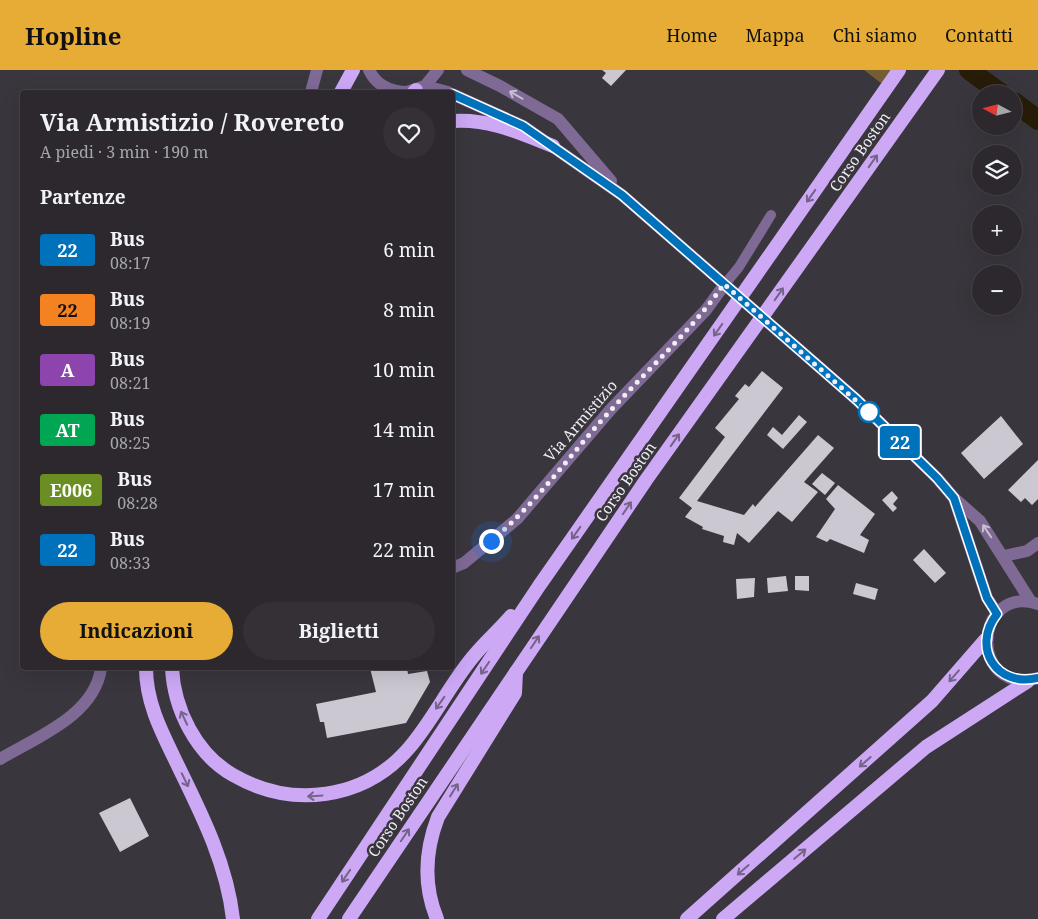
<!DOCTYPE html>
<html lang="it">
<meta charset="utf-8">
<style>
:root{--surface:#2c282e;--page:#343036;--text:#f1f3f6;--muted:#a6a6aa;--line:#48444a;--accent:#e7ac36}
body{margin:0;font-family:"Noto Serif",serif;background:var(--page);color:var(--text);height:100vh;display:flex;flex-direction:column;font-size:19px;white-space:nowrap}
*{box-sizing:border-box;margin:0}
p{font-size:16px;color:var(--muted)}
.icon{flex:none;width:28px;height:28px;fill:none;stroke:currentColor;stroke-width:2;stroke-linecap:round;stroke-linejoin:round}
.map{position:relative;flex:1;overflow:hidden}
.side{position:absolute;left:20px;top:20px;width:435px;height:580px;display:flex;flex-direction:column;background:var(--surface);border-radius:5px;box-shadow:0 5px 20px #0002,0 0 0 1px var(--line)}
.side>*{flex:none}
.badge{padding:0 10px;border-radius:4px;font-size:18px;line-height:32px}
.needle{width:32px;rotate:277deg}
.controls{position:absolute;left:972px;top:15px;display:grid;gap:10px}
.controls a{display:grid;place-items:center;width:50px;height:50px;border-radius:50%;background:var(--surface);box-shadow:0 5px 20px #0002,0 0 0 1px var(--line);font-size:25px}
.you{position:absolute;width:25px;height:25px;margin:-12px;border:4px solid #fff;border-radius:50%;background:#1a73e8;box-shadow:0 0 0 8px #1a73e833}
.map>.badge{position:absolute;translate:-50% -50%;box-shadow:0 0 0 2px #fff}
h2{padding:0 20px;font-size:19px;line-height:45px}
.round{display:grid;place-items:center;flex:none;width:52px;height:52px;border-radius:26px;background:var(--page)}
.headline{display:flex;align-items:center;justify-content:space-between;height:85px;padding:0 20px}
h1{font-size:24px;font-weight:700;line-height:38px}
.action{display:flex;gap:10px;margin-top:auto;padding:10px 20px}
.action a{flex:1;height:58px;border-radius:30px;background:var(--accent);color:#111;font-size:20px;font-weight:700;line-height:58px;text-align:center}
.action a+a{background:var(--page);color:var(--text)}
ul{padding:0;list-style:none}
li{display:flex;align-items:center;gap:15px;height:60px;padding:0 20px}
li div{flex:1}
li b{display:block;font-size:19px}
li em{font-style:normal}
li .badge{min-width:55px;font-weight:700;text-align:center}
header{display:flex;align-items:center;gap:30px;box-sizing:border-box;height:70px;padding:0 25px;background:var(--accent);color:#111}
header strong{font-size:24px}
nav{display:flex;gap:28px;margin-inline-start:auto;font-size:18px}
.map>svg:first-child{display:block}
.green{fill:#745c33}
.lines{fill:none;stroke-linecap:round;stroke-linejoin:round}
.canal{stroke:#271c07;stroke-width:20}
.building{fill:#ccc8d2}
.service{stroke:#7e6a95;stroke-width:10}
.minor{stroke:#7e6a95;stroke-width:12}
.tertiary{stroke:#7e6a95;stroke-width:12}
.trunk{stroke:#cca8f5;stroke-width:14}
.oneway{stroke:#c8c0d2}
.oneway2{stroke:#746487}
.line-casing{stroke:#fff;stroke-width:11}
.line{stroke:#0072bc;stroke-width:8}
.walk{stroke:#f0eef3;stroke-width:5;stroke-dasharray:0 9}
.stop-dot{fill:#fff;stroke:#0072bc;stroke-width:2.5}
.labels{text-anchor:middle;stroke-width:5;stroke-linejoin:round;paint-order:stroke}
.street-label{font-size:15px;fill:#f0eef3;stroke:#3a363e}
</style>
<header>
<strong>Hopline</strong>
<nav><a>Home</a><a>Mappa</a><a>Chi siamo</a><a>Contatti</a></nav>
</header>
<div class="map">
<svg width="1038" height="849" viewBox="0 0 1038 849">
<rect width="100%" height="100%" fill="#3a363e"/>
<path class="green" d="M864 0H892L882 14Z"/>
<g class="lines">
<g class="canal">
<path d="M969 0 1002 24"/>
<path d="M1014 32 1038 50"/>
</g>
</g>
<g class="building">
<path d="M602 0H626L611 16 602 8 606 3Z"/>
<path d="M762 301 783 318 697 431 744 445 753 434 755 437 818 365 834 378 804 412 818 422 792 452 778 441 749 473 737 463 734 475 723 472 724 466 702 459 703 457 685 447 692 438 679 428 725 367 715 358 739 329 735 326 745 314 749 317Z"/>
<path d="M799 345 807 352 783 379 767 365 773 357 782 365Z"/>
<path d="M1001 346 1023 374 984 409 961 383Z"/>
<path d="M1038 390V429L1032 435 1025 428 1021 432 1008 420Z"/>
<path d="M822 403 835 413 825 425 812 414Z"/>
<path d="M838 415 875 444 860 465 869 470 864 483 830 469 827 472 816 467 835 439 826 429Z"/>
<path d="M892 421 898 428 893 434 897 438 893 442 882 430Z"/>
<path d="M924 479 946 503 935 513 913 490Z"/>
<path d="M786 506 788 521 768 523 767 508Z"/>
<path d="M795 506H809V521L795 520Z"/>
<path d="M755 508 754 527 737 529 736 509Z"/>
<path d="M856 513 878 519 875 530 853 524Z"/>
<path d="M370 598H407L408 604 427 601 430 612 406 653 327 668 324 652H320L316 634 376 622Z"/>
<path d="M130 728 149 766 120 782 99 743Z"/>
</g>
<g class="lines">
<path class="service" d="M725 214 739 197 771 145"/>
<g class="minor">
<path d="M311 22 317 0"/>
<path d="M1004 486 1027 481 1038 473"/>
<path d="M452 498 464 493 517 449 611 339 706 240 725 214"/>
<path d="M0 689C37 667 95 645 101 598"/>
</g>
<g class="tertiary">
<path d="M369 0C376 15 389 21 405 22"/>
<path d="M467 0 500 16 558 49 611 111"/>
<path d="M425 16 448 22"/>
<path d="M407 22 425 16 438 0"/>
<path d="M452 24 523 56 622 125 857 330 937 408 954 428 980 451 1031 532"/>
<path d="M954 428 987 528 997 543"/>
<path d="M1038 534C974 513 967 626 1038 608"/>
</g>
<g class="trunk">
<path d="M341 22 353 0"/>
<path d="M414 22 416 20"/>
<path d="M452 51C488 48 520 63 553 76"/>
<path d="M146 598C146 636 165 668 181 702 204 749 227 796 233 849"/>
<path d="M172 598C174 639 196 684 233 705 292 739 364 730 409 678 433 650 449 616 472 588 484 573 499 560 511 546"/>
<path d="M318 849 539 516 899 0"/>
<path d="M349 849 646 410 938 0"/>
<path d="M437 849C423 815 425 781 438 747L515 623 516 602"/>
<path d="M687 849 932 631 986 569"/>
<path d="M723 849 926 677 1028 611"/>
</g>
</g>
<defs><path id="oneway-shaft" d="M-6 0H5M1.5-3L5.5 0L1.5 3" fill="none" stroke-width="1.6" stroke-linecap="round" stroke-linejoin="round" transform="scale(1.25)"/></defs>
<g class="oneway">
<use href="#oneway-shaft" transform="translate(516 25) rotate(-150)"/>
<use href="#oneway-shaft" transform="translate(987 461) rotate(-124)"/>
</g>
<g class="oneway2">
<use href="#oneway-shaft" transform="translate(873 91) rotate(-55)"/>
<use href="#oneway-shaft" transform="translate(811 126) rotate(125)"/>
<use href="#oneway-shaft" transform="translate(779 224) rotate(-55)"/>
<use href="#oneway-shaft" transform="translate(718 260) rotate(125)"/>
<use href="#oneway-shaft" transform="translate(675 370) rotate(-55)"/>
<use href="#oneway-shaft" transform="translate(627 438) rotate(-56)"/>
<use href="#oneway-shaft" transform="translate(576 463) rotate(125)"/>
<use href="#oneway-shaft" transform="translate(535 572) rotate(-56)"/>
<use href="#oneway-shaft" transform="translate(485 598) rotate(124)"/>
<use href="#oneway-shaft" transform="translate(954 606) rotate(131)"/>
<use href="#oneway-shaft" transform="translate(440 633) rotate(125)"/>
<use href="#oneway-shaft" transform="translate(184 648) rotate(-115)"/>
<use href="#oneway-shaft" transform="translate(865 692) rotate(139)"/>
<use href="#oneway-shaft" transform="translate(185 710) rotate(64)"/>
<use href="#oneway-shaft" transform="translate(454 720) rotate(-58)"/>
<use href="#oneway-shaft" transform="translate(315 726) rotate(176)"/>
<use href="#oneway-shaft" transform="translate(405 765) rotate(-56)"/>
<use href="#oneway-shaft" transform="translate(800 784) rotate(-40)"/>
<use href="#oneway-shaft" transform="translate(743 800) rotate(139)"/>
<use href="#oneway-shaft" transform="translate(346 806) rotate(124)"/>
</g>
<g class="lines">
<defs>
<path id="line" d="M452 24 523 56 622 125 857 330 937 408 954 428 987 528 997 544C971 577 996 618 1038 608"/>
</defs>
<use href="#line" class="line-casing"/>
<use href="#line" class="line"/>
<path class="walk" d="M491 471C537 433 571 383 612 339 650 297 692 260 724 214L869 342"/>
</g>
<circle class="stop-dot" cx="869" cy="342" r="10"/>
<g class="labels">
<g class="street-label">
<text transform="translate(860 82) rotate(-55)" y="5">Corso Boston</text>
<text transform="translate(581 351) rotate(-49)" y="5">Via Armistizio</text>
<text transform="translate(626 412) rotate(-55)" y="5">Corso Boston</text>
<text transform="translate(398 747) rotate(-56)" y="5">Corso Boston</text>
</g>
</g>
</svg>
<div class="controls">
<a><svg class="needle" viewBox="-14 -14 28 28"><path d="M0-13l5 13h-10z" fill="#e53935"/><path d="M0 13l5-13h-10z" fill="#a6a6aa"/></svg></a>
<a><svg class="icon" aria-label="layers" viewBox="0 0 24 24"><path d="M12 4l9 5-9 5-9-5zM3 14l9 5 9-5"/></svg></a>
<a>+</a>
<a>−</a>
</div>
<div class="you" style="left:491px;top:471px"></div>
<b class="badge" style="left:900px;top:372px;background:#0072bc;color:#fff">22</b>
<section class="side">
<div class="headline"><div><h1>Via Armistizio / Rovereto</h1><p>A piedi · 3 min · 190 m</p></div><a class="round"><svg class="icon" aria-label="heart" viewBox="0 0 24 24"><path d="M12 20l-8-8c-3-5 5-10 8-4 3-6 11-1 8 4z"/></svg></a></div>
<h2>Partenze</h2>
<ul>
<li><span class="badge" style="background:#0072bc;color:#fff">22</span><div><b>Bus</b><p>08:17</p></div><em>6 min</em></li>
<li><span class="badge" style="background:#f58220;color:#111">22</span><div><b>Bus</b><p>08:19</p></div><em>8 min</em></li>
<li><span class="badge" style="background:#8e44ad;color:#fff">A</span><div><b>Bus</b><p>08:21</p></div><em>10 min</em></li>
<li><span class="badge" style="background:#00a651;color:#fff">AT</span><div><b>Bus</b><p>08:25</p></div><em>14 min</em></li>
<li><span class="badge" style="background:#6b8e23;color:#fff">E006</span><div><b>Bus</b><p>08:28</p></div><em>17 min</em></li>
<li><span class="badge" style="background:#0072bc;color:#fff">22</span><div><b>Bus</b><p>08:33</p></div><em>22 min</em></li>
</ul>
<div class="action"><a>Indicazioni</a><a>Biglietti</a></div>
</section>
</div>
